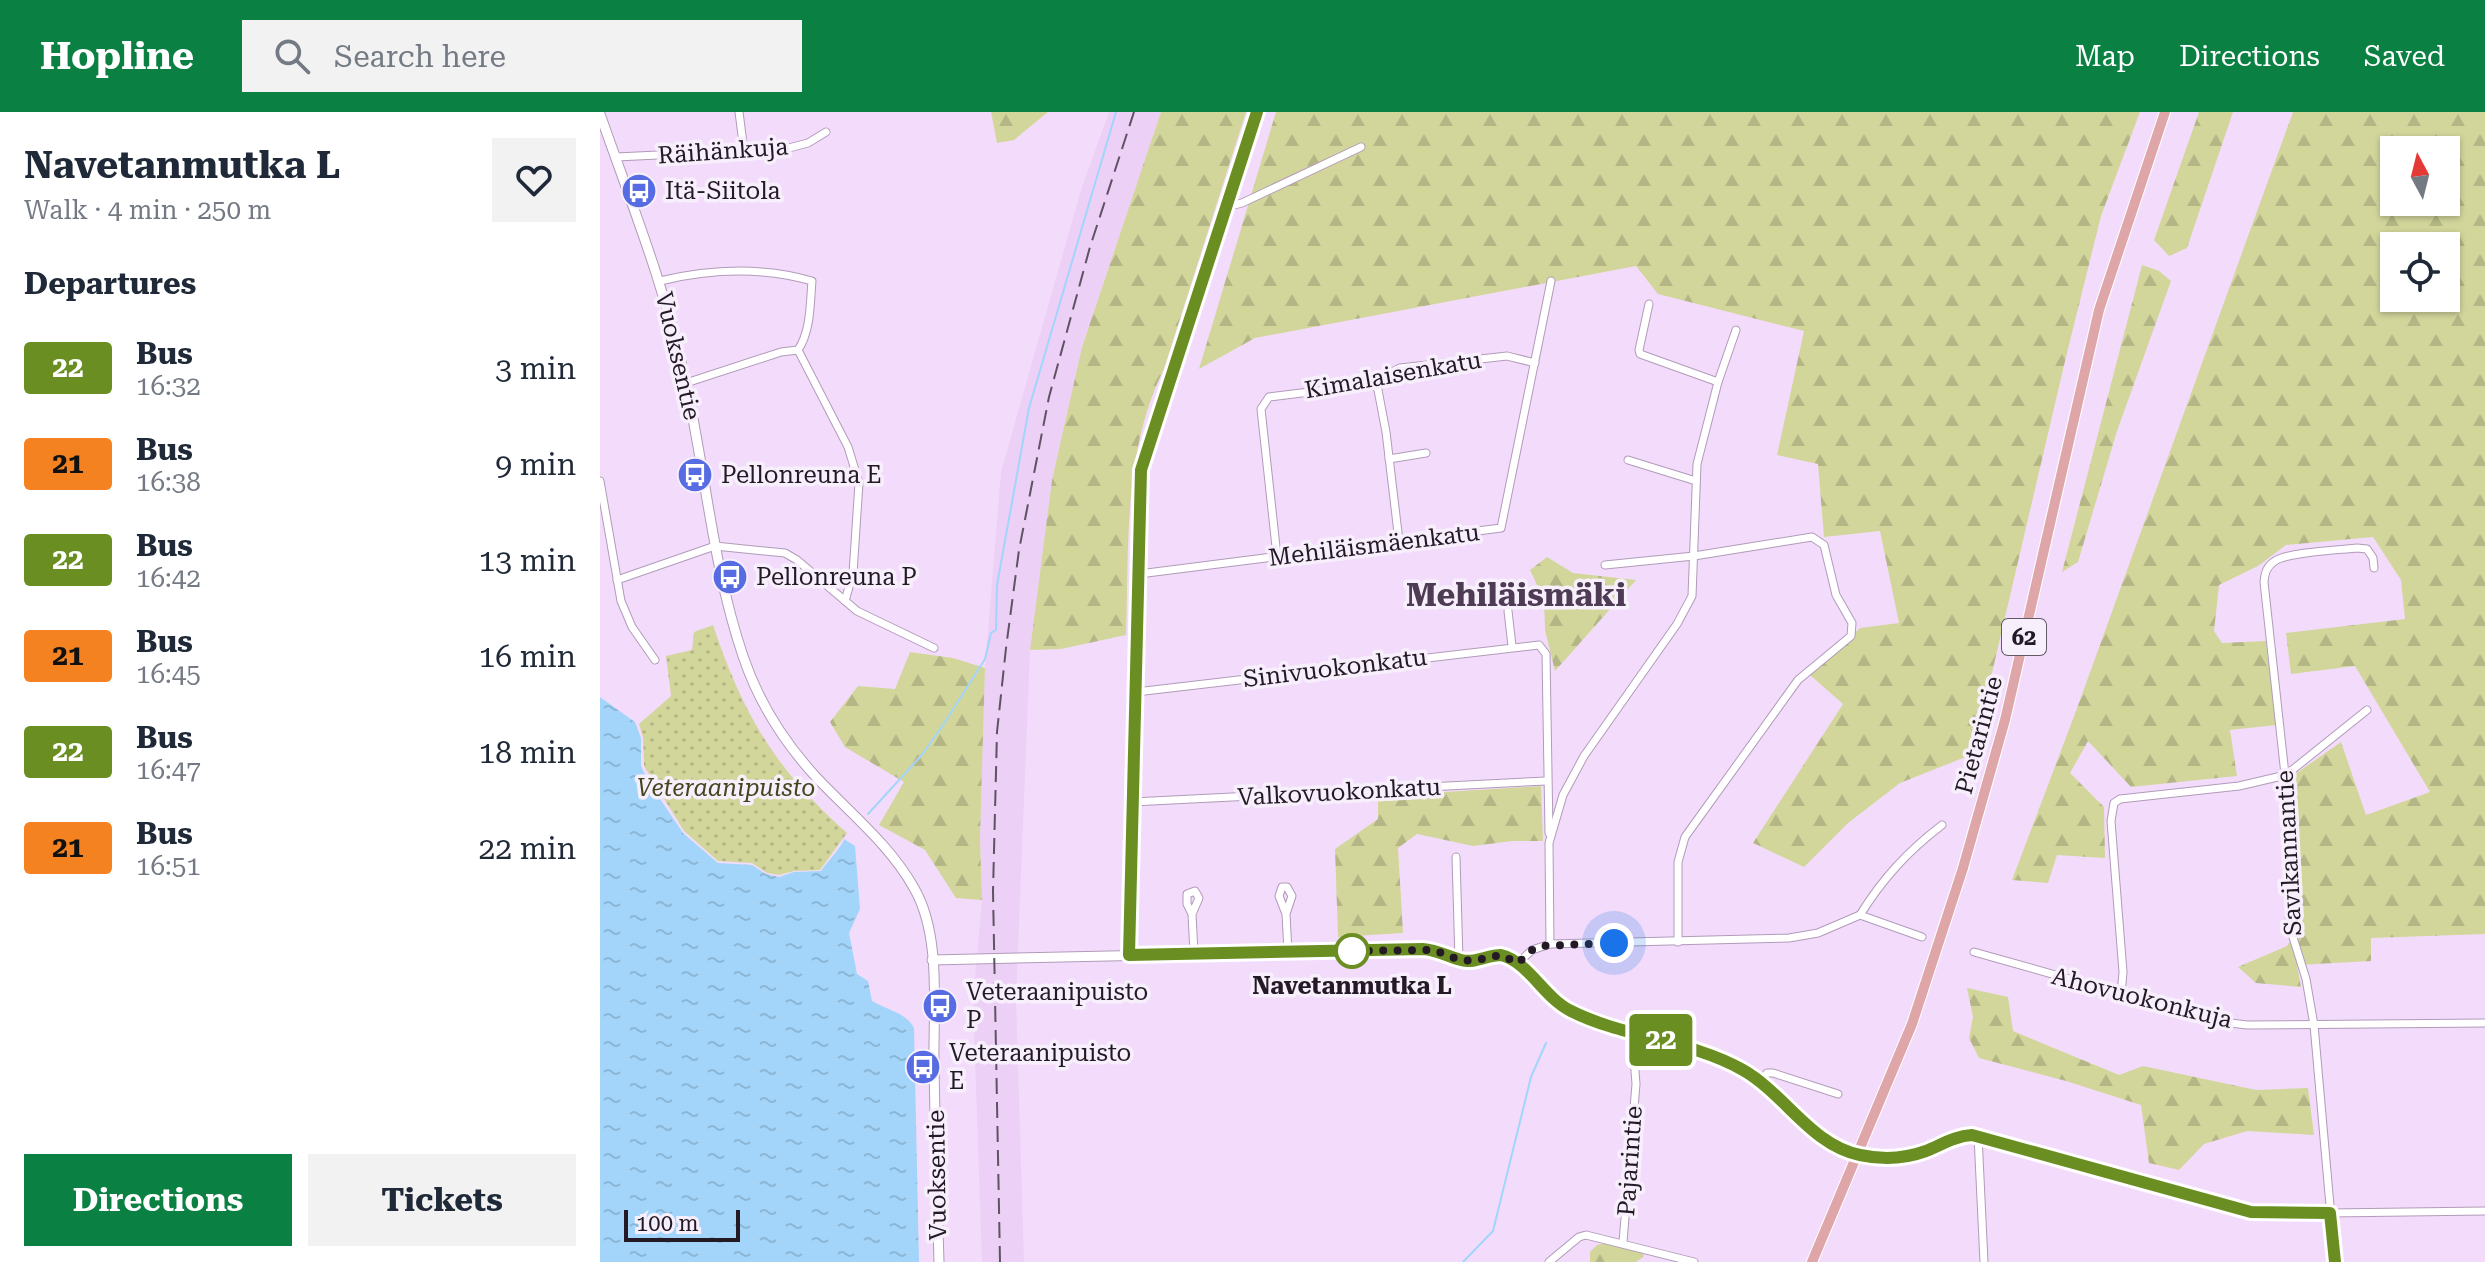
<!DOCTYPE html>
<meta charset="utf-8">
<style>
:root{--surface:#fff;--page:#f2f2f3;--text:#1f2937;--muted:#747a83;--accent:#0b8043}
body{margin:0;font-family:"Roboto Serif",serif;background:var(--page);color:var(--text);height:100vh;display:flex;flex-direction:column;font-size:30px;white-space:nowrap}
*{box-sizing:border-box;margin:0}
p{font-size:26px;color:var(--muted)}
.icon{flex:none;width:44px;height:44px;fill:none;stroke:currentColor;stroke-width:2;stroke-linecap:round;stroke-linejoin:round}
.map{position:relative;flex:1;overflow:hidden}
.sheet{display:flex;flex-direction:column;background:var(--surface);width:600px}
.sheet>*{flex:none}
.badge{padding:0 16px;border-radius:6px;font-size:28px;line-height:52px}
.needle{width:52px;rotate:353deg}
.fabs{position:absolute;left:1780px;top:24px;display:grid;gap:16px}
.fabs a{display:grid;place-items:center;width:80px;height:80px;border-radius:0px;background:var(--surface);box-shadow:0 2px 6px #0004;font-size:40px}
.scale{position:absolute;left:24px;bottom:20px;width:116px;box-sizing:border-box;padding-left:8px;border:4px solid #231a26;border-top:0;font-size:22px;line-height:28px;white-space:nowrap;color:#231a26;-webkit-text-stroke:6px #f8effc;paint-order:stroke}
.you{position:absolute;width:40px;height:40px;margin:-20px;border:6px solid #fff;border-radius:50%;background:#1a73e8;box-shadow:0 0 0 12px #1a73e833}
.map>.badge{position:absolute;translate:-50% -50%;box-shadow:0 0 0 4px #fff}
h2{padding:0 24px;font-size:30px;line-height:72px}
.round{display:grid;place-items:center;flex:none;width:84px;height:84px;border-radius:0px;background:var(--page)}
.head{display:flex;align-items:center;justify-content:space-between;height:136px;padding:0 24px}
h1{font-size:38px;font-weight:700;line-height:60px}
.action{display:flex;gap:16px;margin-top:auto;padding:16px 24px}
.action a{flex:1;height:92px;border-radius:0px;background:var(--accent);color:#fff;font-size:32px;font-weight:700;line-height:92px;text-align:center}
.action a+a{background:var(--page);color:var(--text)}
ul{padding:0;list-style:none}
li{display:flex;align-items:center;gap:24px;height:96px;padding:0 24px}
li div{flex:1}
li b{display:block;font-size:30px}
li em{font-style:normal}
li .badge{min-width:88px;font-weight:700;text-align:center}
header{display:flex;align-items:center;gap:48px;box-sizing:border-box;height:112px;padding:0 40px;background:var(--accent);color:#fff}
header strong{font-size:38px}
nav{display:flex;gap:44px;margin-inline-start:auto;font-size:28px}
.search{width:560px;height:72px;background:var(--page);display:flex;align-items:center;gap:20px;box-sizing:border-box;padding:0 28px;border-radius:0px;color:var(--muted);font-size:30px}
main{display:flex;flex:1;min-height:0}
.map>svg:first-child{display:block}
.built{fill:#ecd0f6}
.grass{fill:url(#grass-dots)}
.forest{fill:url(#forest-firs);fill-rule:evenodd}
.water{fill:url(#water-ripples)}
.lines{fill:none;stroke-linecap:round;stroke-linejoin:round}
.stream{stroke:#a3d5fa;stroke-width:2}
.street-casing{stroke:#b19bb9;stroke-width:9}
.secondary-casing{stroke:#b19bb9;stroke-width:11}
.primary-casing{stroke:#fff;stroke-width:12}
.street{stroke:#fff;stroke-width:7}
.secondary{stroke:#fff;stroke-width:9}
.primary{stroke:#dfa6aa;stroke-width:10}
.rail{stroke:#5f5264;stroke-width:2;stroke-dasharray:16 8;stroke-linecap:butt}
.line-casing{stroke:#fff;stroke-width:18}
.line{stroke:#6b8e23;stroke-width:12}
.walk{stroke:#231a26;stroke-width:8;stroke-dasharray:0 14.4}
.stop-dot{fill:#fff;stroke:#6b8e23;stroke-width:4}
.labels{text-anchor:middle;stroke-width:7;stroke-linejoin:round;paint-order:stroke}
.shield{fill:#f8effc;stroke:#635a66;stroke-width:2}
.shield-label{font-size:22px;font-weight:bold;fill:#231a26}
.street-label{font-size:24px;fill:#231a26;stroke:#f8effc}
.poi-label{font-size:24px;fill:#231a26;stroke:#f8effc;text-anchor:start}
.park-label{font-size:24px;font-style:italic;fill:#43451c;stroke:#f8effc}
.stop-label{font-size:24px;font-weight:bold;fill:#231a26;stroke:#f8effc}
.district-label{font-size:32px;font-weight:bold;fill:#4e3b54;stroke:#f8effc}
</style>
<header>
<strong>Hopline</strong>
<div class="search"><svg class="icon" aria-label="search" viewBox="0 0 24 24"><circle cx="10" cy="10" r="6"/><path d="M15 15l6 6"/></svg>Search here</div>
<nav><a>Map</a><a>Directions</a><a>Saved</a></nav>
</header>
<main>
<section class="sheet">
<div class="head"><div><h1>Navetanmutka L</h1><p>Walk · 4 min · 250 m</p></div><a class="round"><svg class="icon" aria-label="heart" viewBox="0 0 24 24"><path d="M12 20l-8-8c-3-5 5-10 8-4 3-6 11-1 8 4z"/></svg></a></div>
<h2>Departures</h2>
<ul>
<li><span class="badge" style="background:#6b8e23;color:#fff">22</span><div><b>Bus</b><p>16:32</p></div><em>3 min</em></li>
<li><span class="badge" style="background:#f58220;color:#111">21</span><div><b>Bus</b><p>16:38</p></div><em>9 min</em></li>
<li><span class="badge" style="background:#6b8e23;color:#fff">22</span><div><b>Bus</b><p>16:42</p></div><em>13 min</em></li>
<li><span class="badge" style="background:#f58220;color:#111">21</span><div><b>Bus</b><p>16:45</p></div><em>16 min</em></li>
<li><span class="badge" style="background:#6b8e23;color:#fff">22</span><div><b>Bus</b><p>16:47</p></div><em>18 min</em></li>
<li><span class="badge" style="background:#f58220;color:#111">21</span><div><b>Bus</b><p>16:51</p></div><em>22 min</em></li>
</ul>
<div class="action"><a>Directions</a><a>Tickets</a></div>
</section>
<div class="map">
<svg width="1885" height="1150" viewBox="0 0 1885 1150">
<defs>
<pattern id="grass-dots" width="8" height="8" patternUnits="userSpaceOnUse" patternTransform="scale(2)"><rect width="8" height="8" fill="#d2d69b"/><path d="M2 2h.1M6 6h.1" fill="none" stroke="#b4b785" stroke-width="1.8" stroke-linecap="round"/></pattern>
<pattern id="forest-firs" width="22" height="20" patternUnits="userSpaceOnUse" patternTransform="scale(2)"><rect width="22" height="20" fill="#d2d69b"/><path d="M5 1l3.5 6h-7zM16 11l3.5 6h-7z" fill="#b4b785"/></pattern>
<pattern id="water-ripples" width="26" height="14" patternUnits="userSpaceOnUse" patternTransform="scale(2)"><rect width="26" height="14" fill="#a3d5fa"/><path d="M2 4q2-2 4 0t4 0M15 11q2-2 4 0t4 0" fill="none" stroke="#8cb6d6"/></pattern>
</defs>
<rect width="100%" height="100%" fill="#f3dcfb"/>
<path class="built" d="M509 0H561L482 234 452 368 430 538 416 887 424 1150H382L373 888 382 788 380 726 385 556 401 360 481 78Z"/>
<path class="grass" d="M113 513C143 603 176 658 247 721L220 758 194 759 179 763 167 761 152 751 118 749 84 719 44 654 43 625 39 612 71 584 66 544 92 538 94 520Z"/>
<g class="forest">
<path d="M391 0H448L414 28 397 31Z"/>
<path d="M561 0H646L564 257C523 339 529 434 526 523L461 537 430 538 452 368 482 235Z"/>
<path d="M676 0H1540L1501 104 1465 249 1373 642 1300 671 1248 711 1204 755 1153 731 1243 592 1210 563 1260 516 1299 511 1280 419 1224 425 1218 352 1177 343 1204 219 1058 182 1036 154 655 226 599 257Z"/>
<path d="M1599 0H1633L1587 136 1569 144 1554 128Z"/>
<path d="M1693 0H1885V822L1771 826V849L1697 853 1701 875 1656 871 1638 855 1687 834 1702 811 1691 665 1741 630 1766 703 1830 680 1755 554 1691 562 1686 521 1805 507 1801 468 1773 425 1686 433 1658 454 1619 473 1614 519 1622 531 1666 529 1676 613 1630 618 1637 664 1531 675 1488 629 1470 661 1504 695 1505 746 1457 743 1448 771 1412 768 1476 599ZM1794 38H1846V90H1794ZM1794 134H1846V186H1794Z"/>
<path d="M1542 153 1559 159 1571 169 1517 319 1478 450 1462 460Z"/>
<path d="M947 445 973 461 1036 468 955 559 945 518 944 488 930 458Z"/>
<path d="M310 540 353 546 385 556 380 726 382 788 356 786 325 738 279 713 304 670 245 635 230 610 258 574 295 577Z"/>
<path d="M941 674 943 729H912L873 734 817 722 798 736 803 821 738 825 735 737 778 707V684Z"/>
<path d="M1367 876 1408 885 1413 919 1519 963 1543 954 1656 978 1708 976 1714 1023 1647 1019 1604 1032 1579 1058 1549 1051 1541 993 1466 969 1379 946 1369 926 1373 905Z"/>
<path d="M1010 1130 1044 1138 1043 1145 1036 1150H990V1140L997 1133Z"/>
</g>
<path class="water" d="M0 585 35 610 41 626V654L48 669 83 721 118 751 152 753 166 762 179 765 194 760 221 759C226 751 242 735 244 727L255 734 260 797 249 821 257 862 268 869 272 889C285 897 307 901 314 916L319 1150H0Z"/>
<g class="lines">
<g class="stream">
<path d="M268 702 321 644 343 613 385 547 391 521 396 518 397 473 429 296 516 0"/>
<path d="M863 1150 893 1119 931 965 946 931"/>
</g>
<defs>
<g id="street">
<path d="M139 0 144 39"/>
<path d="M16 45 185 37 208 31 226 20"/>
<path d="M626 95 642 91 761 35"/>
<path d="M60 169C110 157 163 155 212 169 210 191 211 219 198 238"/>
<path d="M1049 192 1039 238 1040 242 1118 270"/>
<path d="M198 238 248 335 259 371 253 461 245 489"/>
<path d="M86 271 181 240 198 238"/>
<path d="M774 271 778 278 786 320 799 429"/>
<path d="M789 347 826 341"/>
<path d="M1028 348 1096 369"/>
<path d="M0 369 21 489 32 515 55 548"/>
<path d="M677 444 661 297 669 285 766 273 800 256 907 244 935 251"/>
<path d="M1005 453 1094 444 1212 425 1224 433 1236 483 1252 511 1251 524 1198 568 1085 725 1078 750V830"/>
<path d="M539 462 901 416 951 169"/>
<path d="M17 468 115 434 185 441 197 448 257 499 334 536"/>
<path d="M908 499 912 534"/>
<path d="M536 580 939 533 946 542 949 721"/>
<path d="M532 690 946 669"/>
<path d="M856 745 859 848"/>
<path d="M592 802 599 786 595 779 587 782V792L592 802 594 842"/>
<path d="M686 802 692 784 687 775H682L679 784 686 802 688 840"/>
<path d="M1260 803C1283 766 1308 739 1342 713"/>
<path d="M950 832 949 731 963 683 984 644 1077 512 1092 484 1097 352 1118 270 1136 218"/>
<path d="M1374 840 1622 910 1647 913 1885 911"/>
<path d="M529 843 541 358 657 0"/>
<path d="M918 851 932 838 950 832 1189 826 1218 821 1260 803 1322 825"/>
<path d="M1521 883 1523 860 1511 709 1514 691 1520 687 1639 674 1686 663 1767 598"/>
<path d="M1160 970 1167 961H1173L1238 982"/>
<path d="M1378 1024 1384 1150"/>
<path d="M1730 1101 1885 1099"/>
<path d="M1023 1130 1036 972 1032 919"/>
<path d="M949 1150 979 1125 986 1123 1094 1150"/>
<path d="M1735 1150 1714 913 1706 867 1692 822 1689 805 1694 745 1664 470C1665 460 1667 454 1675 449 1688 440 1740 438 1757 436L1767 437 1773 446 1774 456"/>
</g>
<g id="secondary">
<path d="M0 2C32 93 66 177 86 272 106 363 113 456 143 544 158 589 184 630 216 665 250 701 290 733 314 776 342 824 333 899 334 952 335 1018 337 1084 339 1150"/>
<path d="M332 848 823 837C838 838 848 845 861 848 875 852 887 843 901 843 929 850 944 886 971 899 1025 926 1090 927 1143 958 1185 982 1211 1033 1260 1043 1283 1048 1304 1047 1326 1039 1341 1033 1355 1024 1372 1023L1651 1100 1730 1101"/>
</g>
<path id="primary" d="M1212 1150 1312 912 1363 756 1405 608 1499 198 1565 0"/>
</defs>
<use href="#street" class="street-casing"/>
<use href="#secondary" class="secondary-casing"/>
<use href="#primary" class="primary-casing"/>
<use href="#street" class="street"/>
<use href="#secondary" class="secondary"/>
<use href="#primary" class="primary"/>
<path class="rail" d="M400 1150 393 779 397 620 406 536 419 438 449 285 490 135 534 0"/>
</g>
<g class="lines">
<defs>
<path id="line" d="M657 0 541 358 529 843 823 837C838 838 848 845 861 848 875 852 887 843 901 843 929 850 944 886 971 899 1025 926 1090 928 1143 958 1185 982 1211 1033 1260 1043 1283 1048 1304 1047 1326 1039 1341 1033 1355 1024 1372 1023L1651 1100 1730 1101 1735 1150"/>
</defs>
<use href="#line" class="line-casing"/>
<use href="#line" class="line"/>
<path class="walk" d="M752 839H746L834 838 859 848 873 849 901 843 918 851 932 838 940 834 1014 831"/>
</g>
<defs>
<symbol id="bus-disc" viewBox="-11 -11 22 22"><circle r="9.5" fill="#576ce2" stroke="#f8effc"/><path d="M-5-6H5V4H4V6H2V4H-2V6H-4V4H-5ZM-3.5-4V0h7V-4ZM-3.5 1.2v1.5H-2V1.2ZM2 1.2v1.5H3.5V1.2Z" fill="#fff"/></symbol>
</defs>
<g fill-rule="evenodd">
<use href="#bus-disc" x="19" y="59" width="40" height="40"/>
<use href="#bus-disc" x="75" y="343" width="40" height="40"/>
<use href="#bus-disc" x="110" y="445" width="40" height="40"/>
<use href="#bus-disc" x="320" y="874" width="40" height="40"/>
<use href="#bus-disc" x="303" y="935" width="40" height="40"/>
</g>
<circle class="stop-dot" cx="752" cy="839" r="16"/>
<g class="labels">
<rect class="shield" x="1402" y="507" width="44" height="36" rx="6"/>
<g class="shield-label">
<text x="1424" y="533">62</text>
</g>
<g class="street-label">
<text transform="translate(123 39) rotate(-4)" y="8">Räihänkuja</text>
<text transform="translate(78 244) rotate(77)" y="8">Vuoksentie</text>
<text transform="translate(793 263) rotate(-10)" y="8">Kimalaisenkatu</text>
<text transform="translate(774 433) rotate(-7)" y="8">Mehiläismäenkatu</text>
<text transform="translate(735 556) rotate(-7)" y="8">Sinivuokonkatu</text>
<text transform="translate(1379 623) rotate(-75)" y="8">Pietarintie</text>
<text transform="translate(739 680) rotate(-3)" y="8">Valkovuokonkatu</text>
<text transform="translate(1689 741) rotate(-93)" y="8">Savikannantie</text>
<text transform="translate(1542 886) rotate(14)" y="8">Ahovuokonkuja</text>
<text transform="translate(1030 1049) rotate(-86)" y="8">Pajarintie</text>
<text transform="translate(337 1063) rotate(-91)" y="8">Vuoksentie</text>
</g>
<g class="poi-label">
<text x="65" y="87">Itä-Siitola</text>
<text x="121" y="371">Pellonreuna E</text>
<text x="156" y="473">Pellonreuna P</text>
<text x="366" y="888">Veteraanipuisto<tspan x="366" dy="28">P</tspan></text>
<text x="349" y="949">Veteraanipuisto<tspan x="349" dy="28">E</tspan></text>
</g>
<g class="park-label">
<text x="126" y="684">Veteraanipuisto</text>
</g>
<g class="stop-label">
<text x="752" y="882">Navetanmutka L</text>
</g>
<g class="district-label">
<text x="916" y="494">Mehiläismäki</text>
</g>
</g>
</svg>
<div class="fabs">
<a><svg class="needle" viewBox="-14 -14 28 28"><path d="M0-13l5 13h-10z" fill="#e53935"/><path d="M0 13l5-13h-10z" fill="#747a83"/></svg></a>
<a><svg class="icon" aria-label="locate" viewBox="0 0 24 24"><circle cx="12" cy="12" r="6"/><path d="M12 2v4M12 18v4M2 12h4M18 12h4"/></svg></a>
</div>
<div class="scale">100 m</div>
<div class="you" style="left:1014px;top:831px"></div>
<b class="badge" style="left:1061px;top:928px;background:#6b8e23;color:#fff">22</b>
</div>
</main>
